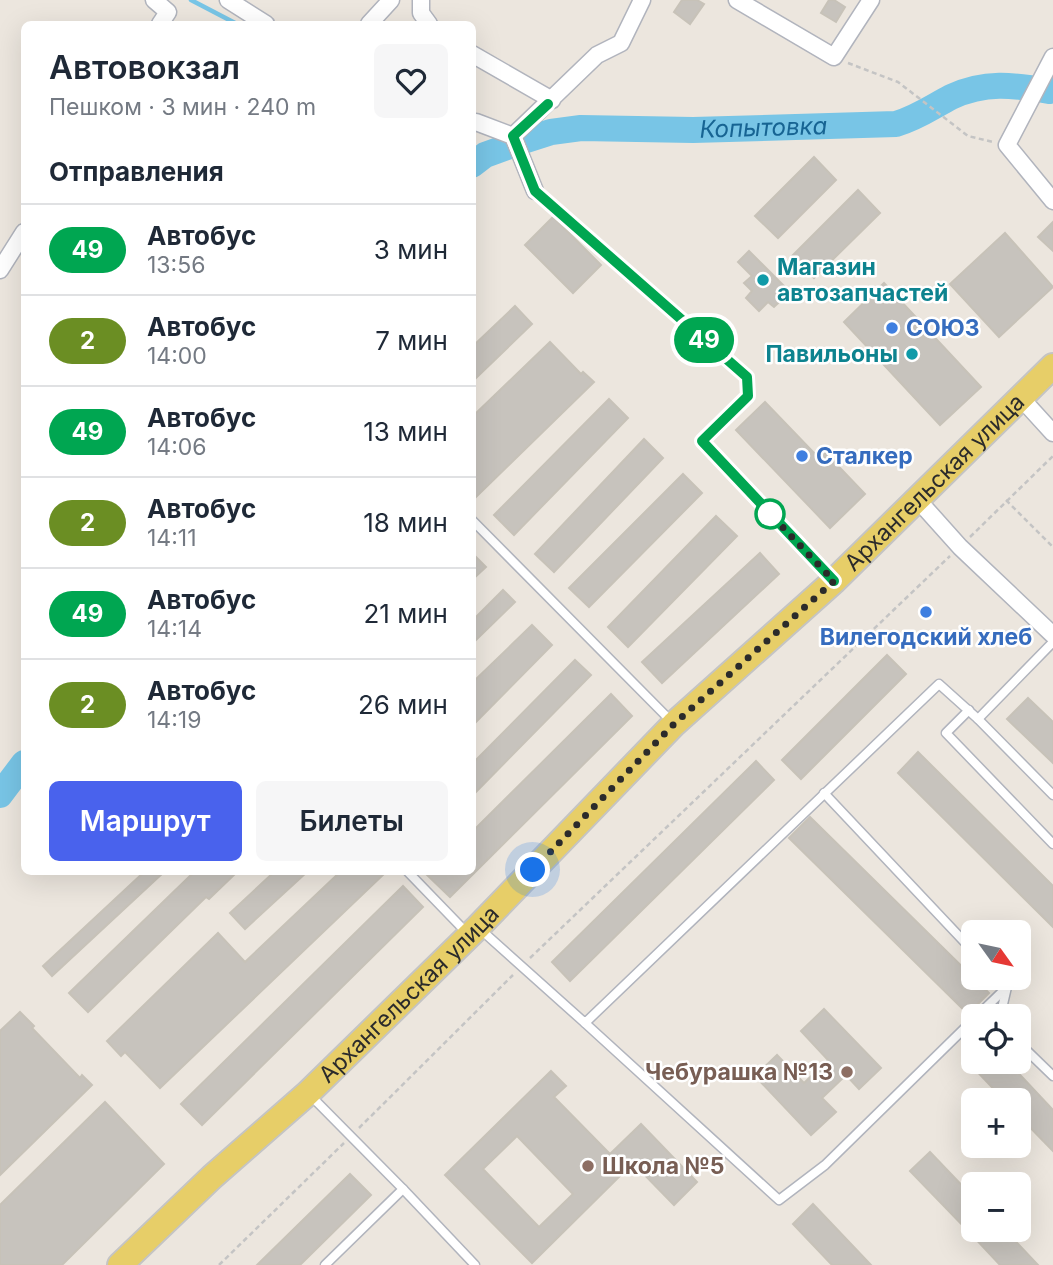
<!DOCTYPE html>
<html lang="ru">
<meta charset="utf-8">
<style>
:root{--surface:#fff;--page:#f6f6f7;--text:#1f2937;--muted:#747a83;--line:#e0e1e3;--accent:#4962ed}
body{margin:0;font-family:Inter,sans-serif;background:var(--page);color:var(--text);height:100vh;display:flex;flex-direction:column;font-size:26px;white-space:nowrap}
*{box-sizing:border-box;margin:0}
p{font-size:23px;color:var(--muted)}
.icon{flex:none;width:38px;height:38px;fill:none;stroke:currentColor;stroke-width:2;stroke-linecap:round;stroke-linejoin:round}
.map{position:relative;flex:1;overflow:hidden}
.side{position:absolute;left:21px;top:21px;width:455px;height:854px;display:flex;flex-direction:column;background:var(--surface);border-radius:10px;box-shadow:0 7px 28px #0002}
.side>*{flex:none}
.badge{padding:0 14px;border-radius:23px;font-size:24px;line-height:46px}
.needle{width:46px;rotate:123deg}
.controls{position:absolute;left:961px;top:920px;display:grid;gap:14px}
.controls a{display:grid;place-items:center;width:70px;height:70px;border-radius:10px;background:var(--surface);box-shadow:0 7px 28px #0002;font-size:35px}
.you{position:absolute;width:35px;height:35px;margin:-18px;border:5px solid #fff;border-radius:50%;background:#1a73e8;box-shadow:0 0 0 10px #1a73e833}
.map>.badge{position:absolute;translate:-50% -50%;box-shadow:0 0 0 4px #fff}
h2{padding:0 28px;font-size:26px;line-height:63px}
.round{display:grid;place-items:center;flex:none;width:74px;height:74px;border-radius:10px;background:var(--page)}
.summary{display:flex;align-items:center;justify-content:space-between;height:119px;padding:0 28px}
h1{font-size:33px;font-weight:600;line-height:52px}
.primary-button{display:flex;gap:14px;margin-top:auto;padding:14px 28px}
.primary-button a{flex:1;height:80px;border-radius:10px;background:var(--accent);color:#fff;font-size:28px;font-weight:600;line-height:80px;text-align:center}
.primary-button a+a{background:var(--page);color:var(--text)}
ul{padding:0;list-style:none}
li{display:flex;align-items:center;gap:21px;height:91px;padding:0 28px;border-top:2px solid var(--line)}
li div{flex:1}
li b{display:block;font-size:26px}
li em{font-style:normal}
li .badge{min-width:77px;font-weight:700;text-align:center}
.map>svg:first-child{display:block}
.lines{fill:none;stroke-linecap:round;stroke-linejoin:round}
.stream{stroke:#78c5e6;stroke-width:4.5}
.river{stroke:#78c5e6;stroke-width:26}
.building{fill:#c7c3bd;stroke:#c7c2b8;stroke-width:2;fill-rule:evenodd}
.service-casing{stroke:#b1b4bd;stroke-width:11}
.minor-casing{stroke:#b1b4bd;stroke-width:19}
.primary-casing{stroke:#c4c4c4;stroke-width:28}
.path{stroke:#c4c4c4;stroke-width:2.5;stroke-dasharray:5 3.5;stroke-linecap:butt}
.service{stroke:#fff;stroke-width:8}
.minor{stroke:#fff;stroke-width:16}
.primary{stroke:#e7ce68;stroke-width:24}
.line-casing{stroke:#fff;stroke-width:16}
.line{stroke:#00a651;stroke-width:10}
.walk{stroke:#2b2b2b;stroke-width:7;stroke-dasharray:0 12.6}
.culture-dot{fill:#0f9aa8;stroke:#fff;stroke-width:2.5}
.shop-dot{fill:#3f7fe0;stroke:#fff;stroke-width:2.5}
.stop-dot{fill:#fff;stroke:#00a651;stroke-width:3.5}
.education-dot{fill:#8d6e63;stroke:#fff;stroke-width:2.5}
.labels{text-anchor:middle;stroke-width:5;stroke-linejoin:round;paint-order:stroke}
.culture-label{font-size:23px;font-weight:bold;fill:#0d838f;stroke:#fff;text-anchor:start}
.shop-label{font-size:23px;font-weight:bold;fill:#366cbe;stroke:#fff;text-anchor:start}
.street-label{font-size:23px;fill:#2b2b2b;stroke:#fff}
.education-label{font-size:23px;font-weight:bold;fill:#785e54;stroke:#fff;text-anchor:end}
.water-label{font-size:24px;font-style:italic;fill:#176493;stroke:#fff}
</style>
<div class="map">
<svg width="1053" height="1265" viewBox="0 0 1053 1265">
<rect width="100%" height="100%" fill="#ece6de"/>
<g class="lines">
<g class="stream">
<path d="M191 0 237 24"/>
<path d="M472 148 485 155"/>
</g>
<g class="river">
<path id="s1" d="M472 165 485 155 526 140 551 132 581 128 693 130 896 124C917 118 932 107 951 97 985 81 1013 85 1049 91L1053 89"/>
<path d="M0 795 24 763"/>
</g>
</g>
<g class="building">
<path d="M682 0H697L704 4 690 24 674 12Z"/>
<path d="M829 0H834L845 7 836 22 821 13Z"/>
<path d="M814 157 836 180 778 238 755 216Z"/>
<path d="M858 190 880 213 814 278 792 256Z"/>
<path d="M553 217 601 265 573 293 525 245Z"/>
<path d="M1053 222V251L1038 237Z"/>
<path d="M1005 233 1053 287 999 337 950 284Z"/>
<path d="M749 251 790 292 774 307 768 302 759 311 746 298 752 291 744 283 752 276 738 262Z"/>
<path d="M884 283 981 387 940 425 844 322Z"/>
<path d="M515 306 532 324 472 382V347Z"/>
<path d="M550 342 581 374 583 372 594 382 472 501V417Z"/>
<path d="M609 399 628 418 514 535 494 515Z"/>
<path d="M765 402 815 454 821 448 865 494 830 528 736 430Z"/>
<path d="M644 439 663 458 554 572 535 554Z"/>
<path d="M683 474 702 493 589 607 569 588Z"/>
<path d="M716 516 737 536 628 647 608 627Z"/>
<path d="M472 553 486 567 472 580Z"/>
<path d="M760 553 779 574 662 683 642 662Z"/>
<path d="M503 590 515 602 472 644V621Z"/>
<path d="M532 625 552 645 472 726V683Z"/>
<path d="M887 655 906 674 801 779 782 760Z"/>
<path d="M575 660 591 675 472 796V764Z"/>
<path d="M611 694 632 716 450 897 424 872H472V832Z"/>
<path d="M1028 698 1053 722V763L1007 719Z"/>
<path d="M918 752 1053 886V927L898 773Z"/>
<path d="M756 761 774 780 570 981 552 962Z"/>
<path d="M810 817 989 993 968 1014 789 838Z"/>
<path d="M144 872H164L52 976 43 966Z"/>
<path d="M194 872H237L209 899 206 897 88 1012 69 993Z"/>
<path d="M274 872H307L245 929 230 913Z"/>
<path d="M340 872H386L160 1088 125 1052 121 1056 107 1041 218 933 245 962Z"/>
<path d="M403 886 423 907 202 1125 181 1104Z"/>
<path d="M824 1009 881 1068 859 1089 846 1075 822 1098 836 1112 811 1135 755 1076 777 1055 804 1083 828 1060 801 1031Z"/>
<path d="M20 1012 34 1026 32 1028 80 1078 82 1075 92 1085 0 1175V1031Z"/>
<path d="M968 1062H1008L1053 1110V1151L1018 1115V1101H1005Z"/>
<path d="M551 1071 566 1086 554 1097 610 1154 641 1124 697 1182 674 1205 633 1163 532 1263 445 1175ZM517 1136 573 1194 539 1227 483 1169Z"/>
<path d="M105 1102 164 1164 62 1265H0V1205Z"/>
<path d="M930 1152 973 1197V1230H1005L1038 1265H1000L971 1234 910 1171Z"/>
<path d="M350 1174 371 1195 300 1265H257Z"/>
<path d="M813 1204 871 1265H832L793 1224Z"/>
</g>
<g class="lines">
<defs>
<g id="service">
<path d="M535 191 747 377 748 396 702 441 833 580"/>
<path d="M472 520 672 722"/>
<path d="M969 710 946 733 1053 844"/>
<path d="M978 719 1053 795"/>
<path d="M824 793 973 951"/>
<path d="M408 872 467 933"/>
<path d="M480 929 585 1023 939 684 978 719 1053 642"/>
<path d="M999 978 1007 987 1000 1017"/>
<path d="M976 1017 1007 987"/>
<path d="M585 1023 779 1200 825 1165 973 1020"/>
<path d="M1018 1042 1053 1076"/>
<path d="M309 1094 403 1189 325 1265"/>
<path d="M403 1189 475 1265"/>
</g>
<g id="minor">
<path d="M154 0 168 12 160 24"/>
<path d="M228 0 266 24"/>
<path d="M421 0V13L429 24"/>
<path d="M737 0 834 57 871 0"/>
<path d="M369 24 391 0"/>
<path d="M472 54 552 100"/>
<path d="M1053 57 1007 145 1053 201"/>
<path d="M472 122H476L513 136 597 55 621 43 642 0"/>
<path d="M513 136 535 191"/>
<path d="M0 270 24 232"/>
<path d="M1021 398 1053 433"/>
<path d="M917 499 960 547 1053 635"/>
</g>
<g id="primary">
<path id="s2" d="M120 1265 212 1177 308 1093 478 927 674 724 834 581 1053 366"/>
</g>
</defs>
<use href="#service" class="service-casing"/>
<use href="#minor" class="minor-casing"/>
<use href="#primary" class="primary-casing"/>
<g class="path">
<path d="M848 63 898 82 968 136 993 142"/>
<path d="M1006 500 1053 547"/>
<path d="M970 537 1053 456"/>
<path d="M530 958 950 556"/>
<path d="M359 1128 513 975"/>
<path d="M219 1265 344 1143"/>
</g>
<use href="#service" class="service"/>
<use href="#minor" class="minor"/>
<use href="#primary" class="primary"/>
</g>
<g class="lines">
<defs>
<path id="line" d="M548 104 513 136 535 191 747 377 748 396 702 441 834 581"/>
</defs>
<use href="#line" class="line-casing"/>
<use href="#line" class="line"/>
<path class="walk" d="M533 870 674 724 834 581 770 514"/>
</g>
<g class="culture-dot">
<circle cx="763" cy="280" r="7"/>
<circle cx="912" cy="354" r="7"/>
</g>
<g class="shop-dot">
<circle cx="892" cy="328" r="7"/>
<circle cx="802" cy="456" r="7"/>
<circle cx="926" cy="612" r="7"/>
</g>
<circle class="stop-dot" cx="770" cy="514" r="14"/>
<g class="education-dot">
<circle cx="847" cy="1072" r="7"/>
<circle cx="588" cy="1166" r="7"/>
</g>
<g class="labels">
<g class="culture-label">
<text x="777" y="275">Магазин<tspan x="777" dy="26">автозапчастей</tspan></text>
<text x="898" y="362" text-anchor="end">Павильоны</text>
</g>
<g class="shop-label">
<text x="906" y="336">СОЮЗ</text>
<text x="816" y="464">Сталкер</text>
<text x="926" y="645" text-anchor="middle">Вилегодский хлеб</text>
</g>
<g class="street-label">
<text dy="8" stroke="none"><textPath href="#s2" startOffset="1130">Архангельская улица</textPath></text>
<text dy="8" stroke="none"><textPath href="#s2" startOffset="396">Архангельская улица</textPath></text>
</g>
<g class="education-label">
<text x="833" y="1080">Чебурашка №13</text>
<text x="602" y="1174" text-anchor="start">Школа №5</text>
</g>
<g class="water-label">
<text dy="8" stroke="none"><textPath href="#s1" startOffset="299">Копытовка</textPath></text>
</g>
</g>
</svg>
<div class="controls">
<a><svg class="needle" viewBox="-14 -14 28 28"><path d="M0-13l5 13h-10z" fill="#e53935"/><path d="M0 13l5-13h-10z" fill="#747a83"/></svg></a>
<a><svg class="icon" aria-label="locate" viewBox="0 0 24 24"><circle cx="12" cy="12" r="6"/><path d="M12 2v4M12 18v4M2 12h4M18 12h4"/></svg></a>
<a>+</a>
<a>−</a>
</div>
<div class="you" style="left:533px;top:870px"></div>
<b class="badge" style="left:704px;top:340px;background:#00a651;color:#fff">49</b>
<section class="side">
<div class="summary"><div><h1>Автовокзал</h1><p>Пешком · 3 мин · 240 m</p></div><a class="round"><svg class="icon" aria-label="heart" viewBox="0 0 24 24"><path d="M12 20l-8-8c-3-5 5-10 8-4 3-6 11-1 8 4z"/></svg></a></div>
<h2>Отправления</h2>
<ul>
<li><span class="badge" style="background:#00a651;color:#fff">49</span><div><b>Автобус</b><p>13:56</p></div><em>3 мин</em></li>
<li><span class="badge" style="background:#6b8e23;color:#fff">2</span><div><b>Автобус</b><p>14:00</p></div><em>7 мин</em></li>
<li><span class="badge" style="background:#00a651;color:#fff">49</span><div><b>Автобус</b><p>14:06</p></div><em>13 мин</em></li>
<li><span class="badge" style="background:#6b8e23;color:#fff">2</span><div><b>Автобус</b><p>14:11</p></div><em>18 мин</em></li>
<li><span class="badge" style="background:#00a651;color:#fff">49</span><div><b>Автобус</b><p>14:14</p></div><em>21 мин</em></li>
<li><span class="badge" style="background:#6b8e23;color:#fff">2</span><div><b>Автобус</b><p>14:19</p></div><em>26 мин</em></li>
</ul>
<div class="primary-button"><a>Маршрут</a><a>Билеты</a></div>
</section>
</div>
